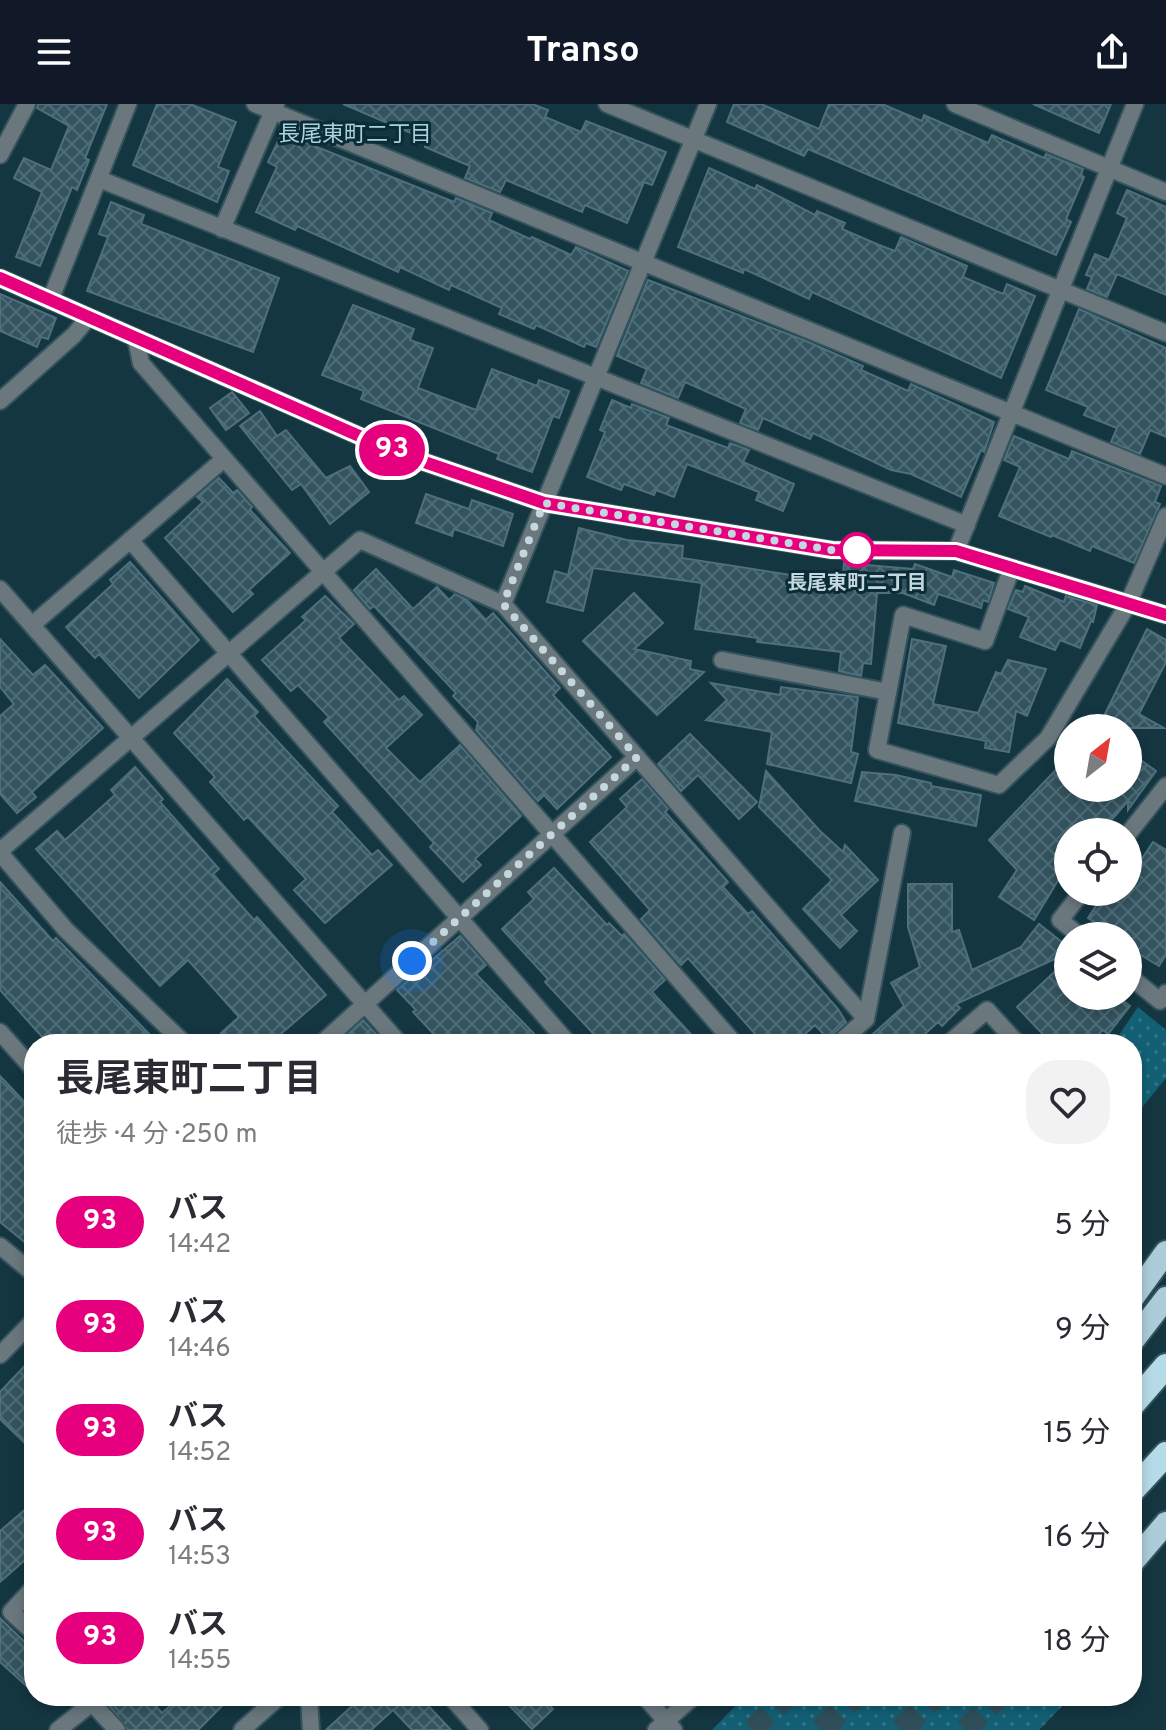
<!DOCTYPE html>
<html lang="ja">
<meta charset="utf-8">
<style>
:root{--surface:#fff;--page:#f2f2f3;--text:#2b2b33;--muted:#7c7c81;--accent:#111827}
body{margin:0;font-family:Overpass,"Noto Sans JP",sans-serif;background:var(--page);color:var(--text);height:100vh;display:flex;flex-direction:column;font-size:30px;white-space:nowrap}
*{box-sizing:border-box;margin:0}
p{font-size:26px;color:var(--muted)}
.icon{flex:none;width:44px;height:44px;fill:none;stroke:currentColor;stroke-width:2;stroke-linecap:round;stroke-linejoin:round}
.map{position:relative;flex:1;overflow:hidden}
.panel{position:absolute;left:24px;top:930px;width:1118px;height:672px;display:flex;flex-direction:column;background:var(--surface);border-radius:32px;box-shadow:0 4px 12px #0003}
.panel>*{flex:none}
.badge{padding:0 16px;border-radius:26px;font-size:28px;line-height:52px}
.needle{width:52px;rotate:31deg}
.fabs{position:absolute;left:1054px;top:610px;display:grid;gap:16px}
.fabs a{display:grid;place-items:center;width:88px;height:88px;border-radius:50%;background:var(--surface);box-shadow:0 4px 12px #0003;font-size:40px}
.you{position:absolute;width:40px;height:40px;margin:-20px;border:6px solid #fff;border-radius:50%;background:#1a73e8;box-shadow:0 0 0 12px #1a73e833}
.map>.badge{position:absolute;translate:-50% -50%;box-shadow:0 0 0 4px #fff}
.round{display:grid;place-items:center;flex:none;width:84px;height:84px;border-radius:32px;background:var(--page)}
.headline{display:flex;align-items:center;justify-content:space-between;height:136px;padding:0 32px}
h1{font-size:38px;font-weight:700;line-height:60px}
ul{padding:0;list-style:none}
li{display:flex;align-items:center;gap:24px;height:104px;padding:0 32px}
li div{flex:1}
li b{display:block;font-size:30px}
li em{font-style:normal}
li .badge{min-width:88px;font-weight:700;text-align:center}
header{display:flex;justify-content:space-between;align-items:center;height:104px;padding:0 32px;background:var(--accent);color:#fff;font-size:36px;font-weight:700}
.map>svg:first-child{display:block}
.park{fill:url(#park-dots)}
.building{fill:url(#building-cross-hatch);stroke:#4e707c;stroke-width:2}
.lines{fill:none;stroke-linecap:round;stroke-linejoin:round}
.trunk-tunnel{stroke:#2f4e59;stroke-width:22;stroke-dasharray:22 11;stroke-linecap:butt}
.motorway-tunnel{stroke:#2f4e59;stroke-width:24;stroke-dasharray:24 12;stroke-linecap:butt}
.minor-casing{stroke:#34535d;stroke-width:20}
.tertiary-casing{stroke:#34535d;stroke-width:20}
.trunk-casing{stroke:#34535d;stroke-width:26}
.motorway-casing{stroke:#34535d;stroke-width:28}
.minor{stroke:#6a787e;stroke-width:16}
.tertiary{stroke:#6a787e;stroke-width:16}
.trunk{stroke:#abcdd9;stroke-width:22}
.motorway{stroke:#b6dbe8;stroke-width:24}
.line-casing{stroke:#fff;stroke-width:18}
.line{stroke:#e6007e;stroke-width:12}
.walk{stroke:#c5d7de;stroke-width:8;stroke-dasharray:0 14.4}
.stop-dot{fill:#fff;stroke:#e6007e;stroke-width:4}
.labels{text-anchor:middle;stroke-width:6;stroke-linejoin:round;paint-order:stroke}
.stop-label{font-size:20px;font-weight:bold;fill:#c5d7de;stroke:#092c36}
.neighbourhood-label{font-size:22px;fill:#acd2de;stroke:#092c36}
</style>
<header><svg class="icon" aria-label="menu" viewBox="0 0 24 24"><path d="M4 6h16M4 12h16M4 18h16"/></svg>Transo<svg class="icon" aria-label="share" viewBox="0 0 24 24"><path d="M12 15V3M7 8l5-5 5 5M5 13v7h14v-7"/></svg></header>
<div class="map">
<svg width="1166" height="1626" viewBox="0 0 1166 1626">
<defs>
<pattern id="park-dots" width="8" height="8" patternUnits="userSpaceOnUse" patternTransform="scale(2)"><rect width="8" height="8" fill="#136074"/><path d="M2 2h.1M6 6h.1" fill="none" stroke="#347687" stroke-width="1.8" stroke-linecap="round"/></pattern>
<pattern id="building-cross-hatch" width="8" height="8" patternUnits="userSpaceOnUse" patternTransform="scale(2)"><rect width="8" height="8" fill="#33545f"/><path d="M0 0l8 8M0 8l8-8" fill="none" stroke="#4f6c76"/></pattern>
</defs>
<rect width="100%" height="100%" fill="#143641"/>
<g class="park">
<path d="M1138 903 1166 926V974L1132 1016V940H1100L1119 931Z"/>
<path d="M745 1592H1072L1039 1626H712Z"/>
</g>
<g class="building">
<path d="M38 0H107L85 54 89 56 77 86 72 83 40 162 16 153 42 88 14 74 24 54 51 66 69 22 37 4Z"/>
<path d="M157 0H190L236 18 218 63 229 67 217 98 133 61Z"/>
<path d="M343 0H532L548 6 545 13 581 28 586 17 666 48 652 81 644 78 627 119 585 101 582 108 506 76 500 88 465 74 470 62 425 43V35Z"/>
<path d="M734 0H761L819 25 829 0H882L922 17 924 11 988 39 992 31 1044 54 1046 50 1083 65 1081 71 1084 73 1066 115 1071 118 1056 151 808 45 804 52 727 18Z"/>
<path d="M1033 0H1111L1099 29Z"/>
<path d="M282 29 454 98 456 94 492 109 489 116 530 135 532 133 571 151 576 143 628 167 596 243 586 239 584 243 536 221 534 225 499 210 502 204 451 181 449 186 400 163 398 168 297 122 295 126 256 108 277 63 268 58Z"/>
<path d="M709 64 755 85 757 81 815 111 817 107 845 119 842 125 879 141 895 147 901 133 967 162 963 173 1003 190 1007 180 1035 192 1001 274 812 188 809 195 744 165 743 169 678 143Z"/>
<path d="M1127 86 1166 103V191L1117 170 1107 193 1087 185 1092 173 1086 171 1095 150 1109 156 1127 114 1117 109Z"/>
<path d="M111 98 144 111 141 120 279 174 253 248 87 187 108 133 99 130Z"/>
<path d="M648 176 806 237 863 262 861 266 908 287 911 280 994 318 984 348 981 346 961 393 911 370 891 366 813 329 810 335 763 314 758 326 740 319 746 305 685 278 678 294 641 279 647 265 617 252Z"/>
<path d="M0 190 56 214 48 235 41 233 37 243 0 227Z"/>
<path d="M353 201 414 225 410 236 433 244 418 284 476 306 492 265 537 282 539 276 569 287 559 314 553 312 532 368 497 355 499 350 361 295 364 287 322 271Z"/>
<path d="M1079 205 1166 244V333L1150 326 1140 350 1111 338 1117 324 1084 311 1088 303 1046 286Z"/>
<path d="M232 288 249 309 226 326 210 304Z"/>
<path d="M612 296 631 304 632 300 669 314 666 321 728 344 730 339 749 346 743 358 794 380 783 407 756 396 759 388 687 360 674 393 656 386 654 391 624 380 621 386 587 373 605 328 600 326Z"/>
<path d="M260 307 277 332 286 326 326 374 350 362 369 388 330 420 301 380 292 386 240 322Z"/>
<path d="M1014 332 1069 355 1072 347 1161 382 1155 398 1160 400 1134 459 1092 442 1090 447 1052 431 1051 433 999 412 1020 363 1004 356Z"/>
<path d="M219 374 233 389 237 386 252 403 250 406 290 449 249 486 253 490 233 508 165 434 203 398 197 393Z"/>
<path d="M426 390 469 405 472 396 513 410 503 442 454 425 452 432 416 419Z"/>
<path d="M579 424 627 436 683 442 682 454 842 479 844 459 913 465 915 460 952 473 954 466 994 479 988 498 983 496 981 504 938 490 934 501 903 489H877L871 560 863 559 861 572 839 567 841 548 757 538 758 534 695 525 702 479 593 464 583 507 547 498 555 467 568 471Z"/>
<path d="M130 458 199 536 139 594 99 550 95 554 66 523 113 480 110 476Z"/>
<path d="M376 465 413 505 437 483 449 496 455 490 467 496 486 516 493 509 560 584 553 591 611 653 557 705 544 691 538 697 476 626 478 618 453 592 456 589 374 502 370 505 354 486Z"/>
<path d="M1025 482 1064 498 1066 492 1097 501 1093 518 1091 517 1080 544 1060 536 1055 546 1020 533 1029 513 1008 505 1016 486 1023 488Z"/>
<path d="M634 489 663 519 634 545 691 557 690 565 704 568 657 611 583 537Z"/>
<path d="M325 492 354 520 339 534 399 596 404 592 422 611 386 644 420 678 460 641 521 712 475 755 481 761 463 778 430 743 434 739 324 618 329 613 298 581 291 587 262 556 306 516 302 513Z"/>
<path d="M1147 525 1166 536V558L1139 610 1164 624H1098Z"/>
<path d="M0 535 33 571 45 561 103 624 32 688 36 693 17 709 0 690V612L14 600 0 583Z"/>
<path d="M912 535 946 542 933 600 978 609 996 568 1001 570 1008 556 1046 565 1027 612 1016 607 1009 648 985 644 986 637 898 619Z"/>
<path d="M227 575 258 608 254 612 338 702 332 708 372 751 378 746 392 761 325 819 294 786 306 775 248 713 244 716 210 678 215 673 174 629Z"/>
<path d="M711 579 780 591 781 583 858 593 851 648 858 650 851 679 767 660 772 628 706 616 727 596Z"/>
<path d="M690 630 757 698 739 715 698 671 681 687 658 660Z"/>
<path d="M1128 647 1156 667 1128 706V697L1101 728H1068V760L1034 816 999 793 1017 766 989 736 1068 653V684H1128Z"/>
<path d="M135 663 163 695 160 698 219 765 213 770 254 816 257 813 326 891 269 940H231L221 929 239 913 188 856 160 882 36 745 57 727 65 736 115 691 111 686Z"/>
<path d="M766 667 819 726 843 748 845 741 878 776 841 811 857 827 840 844 803 805 832 776 759 703Z"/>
<path d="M862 668 896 671 931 679V682L981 691 976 722 855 697Z"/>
<path d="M642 675 668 705 665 708 728 778 723 783 748 810 752 807 838 905 846 918 828 935 815 921 794 940H764L688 854 681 861 641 815 650 806 590 738 627 703 620 695Z"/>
<path d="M1153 738 1166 746V851L1159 862 1129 844 1128 832H1117L1088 814 1105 788H1128V756L1137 762Z"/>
<path d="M554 764 607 821 609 819 622 832 624 830 665 876 652 888 700 940H603L545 878 548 875 502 825 534 795 528 788Z"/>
<path d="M0 778 53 837 56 834 159 940H49L45 936 0 886Z"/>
<path d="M908 780H952V828L959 826 972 866 1021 843 1039 820 1068 843V849L956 900 960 904 942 922 938 918 914 940H855L861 934 864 938 904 902 891 879 920 863 908 823Z"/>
<path d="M460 832 486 861 476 870 544 940H443L413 908 416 906 397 886Z"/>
<path d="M1068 855V892H1117L1130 902 1108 930 1103 926 1089 940H1052L1017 903Z"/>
<path d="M363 916 385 940H338L340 938Z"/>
<path d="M0 972 34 1008V1146L0 1118Z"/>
<path d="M34 1252V1348L0 1315V1288Z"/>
<path d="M34 1398V1448L0 1478V1427Z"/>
<path d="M0 1514 34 1547V1589L0 1558Z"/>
<path d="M108 1592H147L162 1609 181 1592H232L198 1626H128L106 1597Z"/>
<path d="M363 1592H419L451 1626H412L393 1606 371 1626H326Z"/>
<path d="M500 1592H541L553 1605 532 1625Z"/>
</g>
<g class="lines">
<g class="trunk-tunnel">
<path d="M752 1626 788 1592"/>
<path d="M965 1626 1000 1592"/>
</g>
<g class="motorway-tunnel">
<path d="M821 1626 855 1592"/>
<path d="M901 1626 935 1592"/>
</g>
<defs>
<g id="minor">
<path d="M255 0 1166 372"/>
<path d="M607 0 1166 229"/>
<path d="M955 0 1166 88"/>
<path d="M0 51 27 0"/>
<path d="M99 75 967 421"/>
<path d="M222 125 276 0"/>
<path d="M50 197 128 0"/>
<path d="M136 235 141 259 735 940"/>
<path d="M0 297 74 231 88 214"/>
<path d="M130 436 569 940"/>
<path d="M956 447 1135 0"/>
<path d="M1011 466 985 537 903 511 877 646 999 681 1048 634 1128 500 1166 412"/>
<path d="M0 485 400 940"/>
<path d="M503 500 708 0"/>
<path d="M32 521 224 355"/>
<path d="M722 556 888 588"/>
<path d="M1128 730 1166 682"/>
<path d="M0 747 360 436 503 500 866 915"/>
<path d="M0 749 66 826 185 940"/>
<path d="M1080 832 1060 816 1082 788"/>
<path d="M1128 871 1160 897 1166 889"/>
<path d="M0 928 34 966"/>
<path d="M321 940 637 653"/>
<path d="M838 940 866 915 902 729"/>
<path d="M948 940 987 906 1018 940"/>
<path d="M0 1142 34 1170"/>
<path d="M0 1251 34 1216"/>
<path d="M34 1483 11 1508 34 1529"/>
<path d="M309 1592 311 1626"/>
<path d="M450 1592 480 1626"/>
<path d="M644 1592 674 1626"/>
<path d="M92 1599 117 1626"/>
<path d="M58 1626 92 1599 96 1592"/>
<path d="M242 1626 280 1592"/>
<path d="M656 1626 694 1592"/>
</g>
<path id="tertiary" d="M0 174 398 349 544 399 832 446 956 447 1166 511"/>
<g id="trunk">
<path d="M1132 1195 1166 1148"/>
<path d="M1132 1238 1166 1194"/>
<path d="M1132 1459 1166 1419"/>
</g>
<g id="motorway">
<path d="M1132 1301 1166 1262"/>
<path d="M1132 1387 1166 1350"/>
</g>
</defs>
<use href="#minor" class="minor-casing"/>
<use href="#tertiary" class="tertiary-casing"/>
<use href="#trunk" class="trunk-casing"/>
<use href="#motorway" class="motorway-casing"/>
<use href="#minor" class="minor"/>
<use href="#tertiary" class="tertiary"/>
<use href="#trunk" class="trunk"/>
<use href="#motorway" class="motorway"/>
</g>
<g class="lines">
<defs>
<path id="line" d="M0 174 398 349 544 399 832 446 956 447 1166 511"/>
</defs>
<use href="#line" class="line-casing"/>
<use href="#line" class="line"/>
<path class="walk" d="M412 857 637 653 503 500 544 399 832 446H863H857"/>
</g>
<circle class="stop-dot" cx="857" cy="446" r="16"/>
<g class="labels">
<g class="stop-label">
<text x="857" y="485">長尾東町二丁目</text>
</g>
<g class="neighbourhood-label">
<text x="355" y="37">長尾東町二丁目</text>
</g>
</g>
</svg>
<div class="fabs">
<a><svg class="needle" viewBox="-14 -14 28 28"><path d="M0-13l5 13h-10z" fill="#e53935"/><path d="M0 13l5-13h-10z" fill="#7c7c81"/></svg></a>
<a><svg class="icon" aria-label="locate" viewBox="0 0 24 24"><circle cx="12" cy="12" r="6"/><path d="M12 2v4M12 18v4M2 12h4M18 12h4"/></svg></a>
<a><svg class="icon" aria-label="layers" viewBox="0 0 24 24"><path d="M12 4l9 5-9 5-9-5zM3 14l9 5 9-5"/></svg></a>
</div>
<div class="you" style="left:412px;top:857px"></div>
<b class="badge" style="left:392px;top:346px;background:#e6007e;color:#fff">93</b>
<section class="panel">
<div class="headline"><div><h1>長尾東町二丁目</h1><p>徒歩 · 4 分 · 250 m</p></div><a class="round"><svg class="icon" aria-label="heart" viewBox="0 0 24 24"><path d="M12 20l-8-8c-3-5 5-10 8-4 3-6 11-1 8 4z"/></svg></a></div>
<ul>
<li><span class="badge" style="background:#e6007e;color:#fff">93</span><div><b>バス</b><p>14:42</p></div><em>5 分</em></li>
<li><span class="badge" style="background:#e6007e;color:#fff">93</span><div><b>バス</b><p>14:46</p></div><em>9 分</em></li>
<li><span class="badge" style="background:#e6007e;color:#fff">93</span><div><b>バス</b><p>14:52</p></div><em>15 分</em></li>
<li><span class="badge" style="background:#e6007e;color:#fff">93</span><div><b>バス</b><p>14:53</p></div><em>16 分</em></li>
<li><span class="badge" style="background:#e6007e;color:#fff">93</span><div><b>バス</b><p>14:55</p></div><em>18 分</em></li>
</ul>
</section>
</div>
